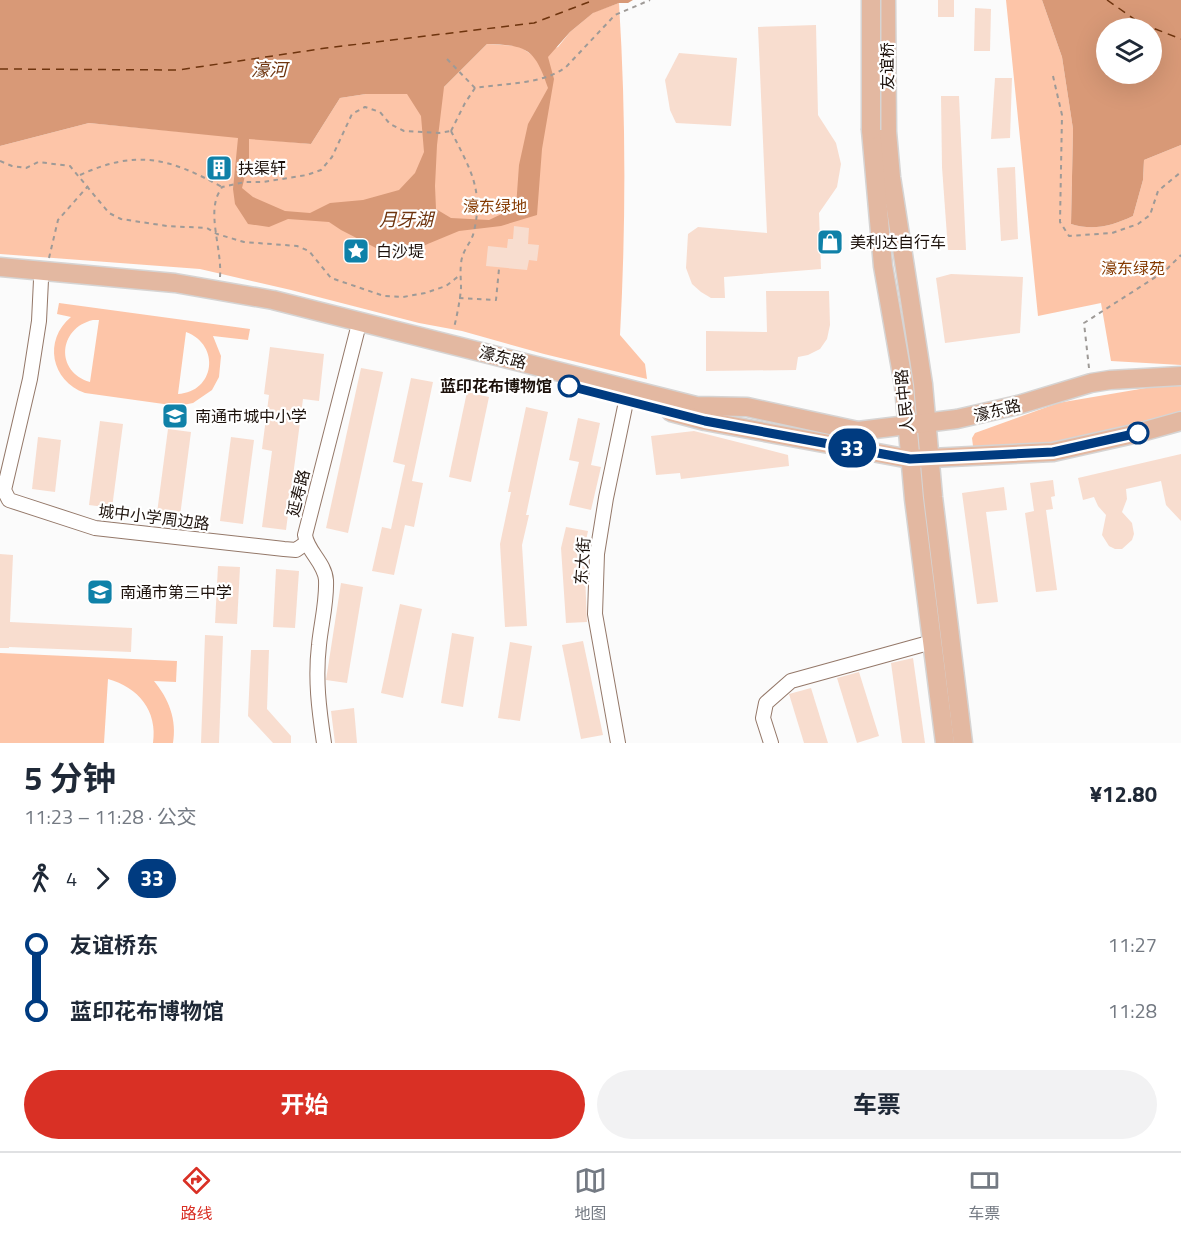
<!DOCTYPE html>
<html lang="zh">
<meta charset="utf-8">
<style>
:root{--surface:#fff;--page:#f2f2f3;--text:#1f2937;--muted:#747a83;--line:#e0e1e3;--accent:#d93025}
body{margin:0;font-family:"Titillium Web","Noto Sans SC",sans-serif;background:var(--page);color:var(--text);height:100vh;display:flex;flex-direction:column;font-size:22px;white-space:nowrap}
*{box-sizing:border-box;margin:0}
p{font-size:20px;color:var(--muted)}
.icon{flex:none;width:33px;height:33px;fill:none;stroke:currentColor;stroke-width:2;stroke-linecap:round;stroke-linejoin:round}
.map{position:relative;height:743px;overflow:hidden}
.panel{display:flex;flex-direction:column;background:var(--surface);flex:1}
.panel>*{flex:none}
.badge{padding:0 12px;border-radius:20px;font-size:21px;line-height:39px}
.tools{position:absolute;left:1096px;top:18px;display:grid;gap:12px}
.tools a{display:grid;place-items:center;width:66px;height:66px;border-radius:50%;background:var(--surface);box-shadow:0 6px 24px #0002;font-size:30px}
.map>.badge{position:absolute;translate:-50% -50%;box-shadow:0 0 0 3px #fff}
.legs{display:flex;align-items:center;gap:9px;height:66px;padding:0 24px;font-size:20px}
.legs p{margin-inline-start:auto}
.headline{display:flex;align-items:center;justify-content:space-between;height:102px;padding:0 24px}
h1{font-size:33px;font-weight:700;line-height:45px}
.cta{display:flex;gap:12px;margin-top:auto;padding:12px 24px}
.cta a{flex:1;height:69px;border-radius:36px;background:var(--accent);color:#fff;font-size:24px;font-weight:700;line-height:69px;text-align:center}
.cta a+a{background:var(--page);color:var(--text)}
ul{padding:0 24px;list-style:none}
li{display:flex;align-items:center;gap:21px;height:66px;font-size:22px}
li i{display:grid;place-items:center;width:9px;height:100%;margin:0 8px;background:currentColor}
li i::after{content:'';width:15px;height:15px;margin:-8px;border:4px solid;border-radius:50%;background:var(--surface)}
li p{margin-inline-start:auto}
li:first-child i{background:linear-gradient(#0000 50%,currentColor 0)}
li:last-child i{background:linear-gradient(currentColor 50%,#0000 0)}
.tab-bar{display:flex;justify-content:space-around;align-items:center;height:84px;border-top:2px solid var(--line);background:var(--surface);font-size:16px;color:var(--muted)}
.tab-bar a{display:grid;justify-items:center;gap:3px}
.tab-bar .selected{color:var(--accent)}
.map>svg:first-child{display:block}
.green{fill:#fdc5a8;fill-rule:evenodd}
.water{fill:#d89977;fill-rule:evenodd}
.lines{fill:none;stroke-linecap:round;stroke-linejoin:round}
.ferry{stroke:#6e340e;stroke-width:1.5;stroke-dasharray:8 6;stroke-linecap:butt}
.building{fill:#f8ddcf}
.minor-casing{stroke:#947869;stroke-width:16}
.major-casing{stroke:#d6d4d3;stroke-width:21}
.path{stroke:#9e9a97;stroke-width:2;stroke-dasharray:4.5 4.5;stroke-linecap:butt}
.minor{stroke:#fff;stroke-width:14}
.major{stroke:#e3b8a1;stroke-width:18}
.major-bridge-casing{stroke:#d6d4d3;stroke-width:21;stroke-linecap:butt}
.major-bridge{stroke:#e3b8a1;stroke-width:18}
.line-1-casing{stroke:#fff;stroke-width:14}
.line-1{stroke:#003b80;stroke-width:9}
.stop-1-dot{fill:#fff;stroke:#003b80;stroke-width:3}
.labels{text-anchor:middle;stroke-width:4.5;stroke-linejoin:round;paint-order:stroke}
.street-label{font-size:16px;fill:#1d120c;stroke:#fff}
.poi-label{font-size:16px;fill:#1d120c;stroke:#fff;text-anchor:start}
.park-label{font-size:16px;fill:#853a00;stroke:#fff}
.stop-label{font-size:16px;font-weight:bold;fill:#1d120c;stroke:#fff;text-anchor:end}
.water-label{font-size:18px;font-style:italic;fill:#6e340e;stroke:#fff}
</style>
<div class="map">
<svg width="1181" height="743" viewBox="0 0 1181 743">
<rect width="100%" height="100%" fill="#fbfbfb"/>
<g class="green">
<path d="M1006 0H1042L1062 57 1073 129 1071 224C1093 231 1112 226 1133 216L1143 180 1144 160 1181 145V365L1111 361 1101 303 1038 316Z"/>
<path d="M619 3C626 114 626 224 620 335L645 364 647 379 544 354 462 331 419 323 291 290 200 269 0 254V146L89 123 311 144 340 98 366 94H407L444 87 487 44 519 46 532 55 558 47 570 32 594 12Z"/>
<path d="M59 303 250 329 248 340 213 336 221 356 219 377 212 390 193 403 178 406 85 393C51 381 43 340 71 317L57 314ZM93 320H99L90 382C55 372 58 328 93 320ZM186 332C221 345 215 392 178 394Z"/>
<path d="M1181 382V415L1061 443 978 448 973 446 972 438 975 433 1058 403Z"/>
<path d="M0 653 177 661 176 682 154 681C169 699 177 720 173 743H153C158 711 138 687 108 679L104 743H0Z"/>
</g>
<g class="water">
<path d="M0 0H633L628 3H619L593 13 570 32 548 57 554 79 542 149 537 215 501 226 459 231 418 248 399 253 376 248 341 230 329 222 288 219 269 227 248 224 235 204 233 189 238 138 89 123 0 146ZM487 44C527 45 535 49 548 88L528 124 519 165 516 207 489 220 451 218 436 209 435 186 437 145 444 87ZM366 94H407L421 116 424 152 415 173 399 190 363 200 330 203 310 213 285 211 253 197 242 188 249 160V139L311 144 340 98Z"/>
<path d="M1042 0H1181V145L1144 160 1143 180 1133 216C1112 226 1093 231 1071 224L1073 129 1062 57ZM1107 28H1152V74H1107Z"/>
</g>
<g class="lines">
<g class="ferry">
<path d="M1107 0 1140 23 1181 39"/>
<path d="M0 69 178 70 326 48 534 23 594 0"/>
</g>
</g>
<g class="building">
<rect x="938" y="0" width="16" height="17"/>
<path d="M975 8 991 9 990 51H974Z"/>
<path d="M816 25 818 115 836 143 841 164 837 187 819 213 821 269 724 277 725 298H711L701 292 692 284 686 268 688 234 698 227 767 233 758 27Z"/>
<path d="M679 53 737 58 731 126 676 123 670 110 665 80Z"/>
<path d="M995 78H1012L1010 138 991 139Z"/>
<path d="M941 96H959L966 250H948L942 167Z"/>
<path d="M1015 167 1018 239 1001 241 997 168Z"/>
<path d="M514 226 529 228 528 244 539 245 537 261 529 260 527 270 486 266 488 246 507 248 508 239H513Z"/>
<path d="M951 274 1023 277 1020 333 945 343 936 278Z"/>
<path d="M766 291H829L830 325 827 339 820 349 808 355 798 357 796 370 706 371V331L767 332Z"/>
<path d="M270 347 324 354 319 401 303 399 286 530 262 527 272 451 262 449 269 395 264 394Z"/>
<path d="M361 368 383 372 348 533 326 528Z"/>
<path d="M411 378 433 382 412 481 423 483 414 527 405 525 394 575 372 571 382 527 391 529 405 465 393 462Z"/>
<path d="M467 392 489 397 471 482 449 477Z"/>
<path d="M526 407 548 412 526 515H529L522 545 527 626 505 627 500 544 511 492H508Z"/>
<path d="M578 418 600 423 591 465 601 467 591 510 569 505 579 462 569 460Z"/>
<path d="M100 421 123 424 112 508 89 505Z"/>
<path d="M168 429 191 432 180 516 157 513Z"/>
<path d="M694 431 788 455 789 466 681 479 680 473 656 475 651 436Z"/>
<path d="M38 437 61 440 55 492 32 489Z"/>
<path d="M231 437 254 440 243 524 220 521Z"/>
<path d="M1181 454V521L1166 505 1161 481 1126 489 1127 499 1122 512 1132 523 1134 534 1132 540 1122 549H1115L1109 546 1102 535 1106 515 1098 506 1094 497 1083 500 1078 478Z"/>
<path d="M1053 480 1055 496 1051 497 1053 509 1046 510 1057 590 1036 592 1025 513 1034 511 1030 483Z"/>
<path d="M1004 487 1007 510 986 512 998 602 977 604 962 493Z"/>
<path d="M566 527 588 531 584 550 587 622 566 623 561 548Z"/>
<path d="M0 554 13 555 10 622 132 628 131 652 9 647V648H0Z"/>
<path d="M218 566 240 567 237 624 215 623Z"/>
<path d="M276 569 299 571 295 628 273 627Z"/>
<path d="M341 583 363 587 347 683 326 680Z"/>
<path d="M400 604 422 609 403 698 381 693Z"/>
<path d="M452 633 474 637 463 707 441 703Z"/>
<path d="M205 635 223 636 219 743H201Z"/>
<path d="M583 641 603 735 581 739 562 645Z"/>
<path d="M510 642 532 646 520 721 498 718Z"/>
<path d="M251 650H269L267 709 291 736V743H273L248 716Z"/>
<path d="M913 658 925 743H902L891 663Z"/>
<path d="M859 672 879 736 857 743 837 678Z"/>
<path d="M811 688 828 743H804L789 694Z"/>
<path d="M354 708 357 743H335L331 711Z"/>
</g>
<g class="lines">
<defs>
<g id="minor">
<path d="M41 280 39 321 30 379 4 490 9 500 95 528 284 549 296 550 306 543"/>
<path d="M324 743C319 710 315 679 319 645 321 624 327 602 326 580 325 563 307 551 305 535L360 320"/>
<path d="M618 743 595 614 597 554 606 498 627 397 625 389 619 386"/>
<path d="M771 743 763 718 766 703 791 681 932 642"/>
</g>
<g id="major">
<path d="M886 0 887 132 891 177 923 384 933 497 963 743"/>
<path d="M871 130 883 266 904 386 914 499 945 743"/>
<path d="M0 267 175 283 273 300 696 406 747 407 858 431 957 419 1018 405 1091 383 1110 380 1181 376"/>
<path d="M671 412 705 421 910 459 1053 452 1138 433 1181 421"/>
</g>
</defs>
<use href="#minor" class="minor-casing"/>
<use href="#major" class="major-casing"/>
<g class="path">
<path d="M447 59 475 88"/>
<path d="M1053 76 1062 115 1060 222 1069 236 1112 233 1138 224 1150 215 1158 191 1181 172"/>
<path d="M451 131 465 103 475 88C504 83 542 85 566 67L615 15 650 0"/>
<path d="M451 131C469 167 484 189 474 231 472 243 462 249 461 264 460 272 461 280 461 288 460 301 457 315 454 328"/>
<path d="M0 161 12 166 26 168 38 162 70 166 109 213 121 219 167 226 207 228 217 234 244 242 297 246 309 251 331 278 384 296 403 297 425 293 446 286 460 275"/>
<path d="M80 175C137 149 169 158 222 187"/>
<path d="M49 258 58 220 88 186"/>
<path d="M220 277C222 253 210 221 216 200 217 195 220 191 222 187L245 182H263L307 175 321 170 332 157 352 114 365 107 380 112 390 124 404 131 439 133 451 131"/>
<path d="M459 298 496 300 499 269"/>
<path d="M1089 368 1084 323 1165 271 1181 255"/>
</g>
<use href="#minor" class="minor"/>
<use href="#major" class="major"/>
<defs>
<path id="major-bridge" d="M871 130V0"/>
</defs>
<use href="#major-bridge" class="major-bridge-casing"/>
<use href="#major-bridge" class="major-bridge"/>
</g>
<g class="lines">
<defs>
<path id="line-1" d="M569 386 705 421 910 459 1053 452 1138 433"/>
</defs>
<use href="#line-1" class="line-1-casing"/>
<use href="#line-1" class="line-1"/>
</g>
<defs>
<symbol id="building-square" viewBox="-11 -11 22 22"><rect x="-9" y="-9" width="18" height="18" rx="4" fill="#0f81a8" stroke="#fff"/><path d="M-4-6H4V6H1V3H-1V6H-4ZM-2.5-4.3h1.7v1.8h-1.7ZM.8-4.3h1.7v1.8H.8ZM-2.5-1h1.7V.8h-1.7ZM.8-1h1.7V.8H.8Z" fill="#fff"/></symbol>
<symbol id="shop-square" viewBox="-11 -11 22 22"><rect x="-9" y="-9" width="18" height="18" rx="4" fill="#0f81a8" stroke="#fff"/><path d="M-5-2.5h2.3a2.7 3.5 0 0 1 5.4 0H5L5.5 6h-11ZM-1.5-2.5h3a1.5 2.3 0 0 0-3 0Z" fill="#fff"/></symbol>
<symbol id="sight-square" viewBox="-11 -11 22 22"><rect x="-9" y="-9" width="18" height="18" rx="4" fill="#0f81a8" stroke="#fff"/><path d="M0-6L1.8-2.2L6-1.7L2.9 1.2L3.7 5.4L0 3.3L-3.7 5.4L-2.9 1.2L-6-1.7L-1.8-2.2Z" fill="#fff"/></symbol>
<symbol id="school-square" viewBox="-11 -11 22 22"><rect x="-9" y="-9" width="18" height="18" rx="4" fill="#0f81a8" stroke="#fff"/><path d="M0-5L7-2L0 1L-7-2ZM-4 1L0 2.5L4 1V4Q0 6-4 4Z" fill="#fff"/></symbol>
</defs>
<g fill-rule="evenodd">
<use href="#building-square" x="204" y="153" width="30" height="30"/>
<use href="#shop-square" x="815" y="227" width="30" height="30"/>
<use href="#sight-square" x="341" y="236" width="30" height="30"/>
<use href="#school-square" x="160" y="401" width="30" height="30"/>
<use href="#school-square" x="85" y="577" width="30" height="30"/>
</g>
<g class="stop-1-dot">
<circle cx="569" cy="386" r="10"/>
<circle cx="1138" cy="433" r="10"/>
</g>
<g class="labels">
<g class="street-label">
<text transform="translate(887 66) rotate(-90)" y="6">友谊桥</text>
<text transform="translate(503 357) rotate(14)" y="6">濠东路</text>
<text transform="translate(904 401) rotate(-96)" y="6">人民中路</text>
<text transform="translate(997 410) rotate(-14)" y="6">濠东路</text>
<text transform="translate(298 493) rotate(-76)" y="6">延寿路</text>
<text transform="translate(154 517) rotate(7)" y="6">城中小学周边路</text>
<text transform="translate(582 561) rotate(-86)" y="6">东大街</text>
</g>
<g class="poi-label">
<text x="238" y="174">扶渠轩</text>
<text x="850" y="248">美利达自行车</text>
<text x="376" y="257">白沙堤</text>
<text x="195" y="422">南通市城中小学</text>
<text x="120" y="598">南通市第三中学</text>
</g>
<g class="park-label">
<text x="495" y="212">濠东绿地</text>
<text x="1133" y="274">濠东绿苑</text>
</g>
<g class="stop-label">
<text x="552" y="392">蓝印花布博物馆</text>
</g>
<g class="water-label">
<text x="269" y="76">濠河</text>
<text x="406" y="226">月牙湖</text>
</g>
</g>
</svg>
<div class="tools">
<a><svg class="icon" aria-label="layers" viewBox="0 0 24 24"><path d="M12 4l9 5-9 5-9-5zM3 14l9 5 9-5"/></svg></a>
</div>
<b class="badge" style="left:852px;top:448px;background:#003b80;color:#fff">33</b>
</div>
<section class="panel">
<div class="headline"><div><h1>5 分钟</h1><p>11:23 – 11:28 · 公交</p></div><b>¥12.80</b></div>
<div class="legs"><svg class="icon" aria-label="walk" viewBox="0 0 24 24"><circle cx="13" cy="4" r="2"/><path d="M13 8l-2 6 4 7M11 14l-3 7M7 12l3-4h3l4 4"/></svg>4<svg class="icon" aria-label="forward" viewBox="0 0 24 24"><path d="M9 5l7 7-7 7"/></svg><b class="badge" style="background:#003b80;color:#fff">33</b></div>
<ul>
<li><i style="color:#003b80"></i><b>友谊桥东</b><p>11:27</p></li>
<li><i style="color:#003b80"></i><b>蓝印花布博物馆</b><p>11:28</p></li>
</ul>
<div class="cta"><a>开始</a><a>车票</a></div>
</section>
<nav class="tab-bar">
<a class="selected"><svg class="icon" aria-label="directions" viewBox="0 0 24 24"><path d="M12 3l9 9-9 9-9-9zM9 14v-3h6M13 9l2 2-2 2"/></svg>路线</a>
<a><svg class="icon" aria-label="map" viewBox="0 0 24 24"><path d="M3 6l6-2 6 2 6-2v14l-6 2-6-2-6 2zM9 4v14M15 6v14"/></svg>地图</a>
<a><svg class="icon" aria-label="tickets" viewBox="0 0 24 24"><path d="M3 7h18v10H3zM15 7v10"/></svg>车票</a>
</nav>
